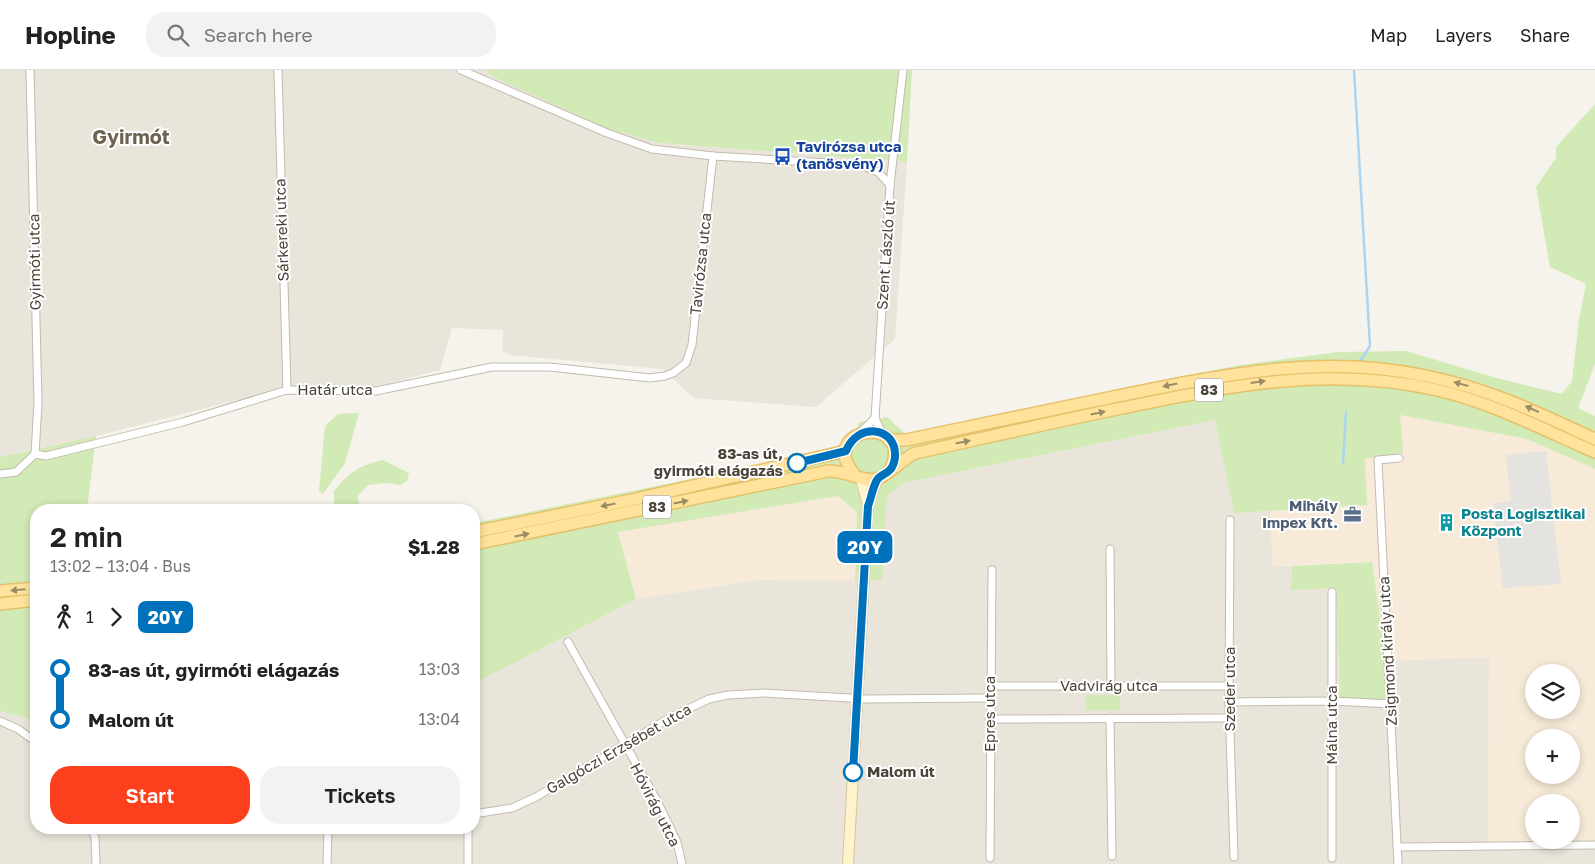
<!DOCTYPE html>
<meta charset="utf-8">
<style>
:root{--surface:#fff;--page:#f2f2f2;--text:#222;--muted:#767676;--line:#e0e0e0;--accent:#fc3f1d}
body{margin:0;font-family:"Golos Text",sans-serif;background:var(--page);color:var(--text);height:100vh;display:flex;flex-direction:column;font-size:19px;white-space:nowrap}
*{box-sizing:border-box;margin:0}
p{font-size:16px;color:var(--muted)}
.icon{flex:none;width:28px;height:28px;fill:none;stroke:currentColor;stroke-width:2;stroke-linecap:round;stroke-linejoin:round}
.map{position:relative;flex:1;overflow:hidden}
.sheet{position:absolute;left:30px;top:434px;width:450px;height:330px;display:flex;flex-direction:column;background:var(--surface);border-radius:20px;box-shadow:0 2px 8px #0003}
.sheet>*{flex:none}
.badge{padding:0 10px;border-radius:8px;font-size:18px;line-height:32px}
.tools{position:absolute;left:1525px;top:594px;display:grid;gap:10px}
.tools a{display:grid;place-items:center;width:55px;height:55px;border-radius:50%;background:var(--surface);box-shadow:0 2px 8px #0003;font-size:25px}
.map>.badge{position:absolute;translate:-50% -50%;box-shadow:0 0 0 2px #fff}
.legs{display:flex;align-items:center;gap:8px;height:55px;padding:0 20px;font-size:16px}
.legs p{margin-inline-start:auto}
.summary{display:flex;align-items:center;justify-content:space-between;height:85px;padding:0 20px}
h1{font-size:28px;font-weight:600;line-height:38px}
.action{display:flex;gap:10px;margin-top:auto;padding:10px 20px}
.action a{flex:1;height:58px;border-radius:20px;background:var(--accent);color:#fff;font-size:20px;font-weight:600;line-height:58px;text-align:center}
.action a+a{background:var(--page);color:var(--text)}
ul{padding:0 20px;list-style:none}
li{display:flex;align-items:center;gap:18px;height:50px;font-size:19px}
li i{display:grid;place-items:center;width:8px;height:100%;margin:0 6px;background:currentColor}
li i::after{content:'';width:12px;height:12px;margin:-6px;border:4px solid;border-radius:50%;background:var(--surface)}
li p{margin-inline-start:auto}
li:first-child i{background:linear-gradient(#0000 50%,currentColor 0)}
li:last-child i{background:linear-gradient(currentColor 50%,#0000 0)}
header{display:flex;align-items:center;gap:30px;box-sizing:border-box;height:70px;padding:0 25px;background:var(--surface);border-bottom:1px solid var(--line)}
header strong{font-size:24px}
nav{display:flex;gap:28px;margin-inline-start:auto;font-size:18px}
.search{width:350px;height:45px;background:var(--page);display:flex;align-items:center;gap:12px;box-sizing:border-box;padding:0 18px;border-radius:20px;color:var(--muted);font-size:19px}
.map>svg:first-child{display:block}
.residential{fill:#eae5da}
.commercial{fill:#f7ead8;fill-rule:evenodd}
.green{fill:#d2eab5}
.parking{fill:#e5e3e0}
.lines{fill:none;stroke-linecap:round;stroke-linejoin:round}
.stream{stroke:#a9d4f2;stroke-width:2.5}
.minor-casing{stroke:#c2bbae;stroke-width:9}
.secondary-casing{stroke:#d6c79b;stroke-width:12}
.primary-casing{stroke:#e6c16a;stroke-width:14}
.minor{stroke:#fff;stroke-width:7}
.secondary{stroke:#fff3cd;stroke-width:10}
.primary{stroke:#ffe39c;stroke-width:11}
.oneway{fill:#9c8c66}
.line-1-casing{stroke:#fff;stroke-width:11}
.line-1{stroke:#0072bc;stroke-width:8}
.stop-1-dot{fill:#fff;stroke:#0072bc;stroke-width:2.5}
.labels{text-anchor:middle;stroke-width:4;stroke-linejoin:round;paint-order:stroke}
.shield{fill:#fff;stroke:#817c74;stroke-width:1}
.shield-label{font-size:14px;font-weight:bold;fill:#4b4439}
.transit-label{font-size:15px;font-weight:bold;fill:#164399;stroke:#fff;text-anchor:start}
.street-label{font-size:15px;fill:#4b4439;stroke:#fff}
.stop-label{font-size:15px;font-weight:bold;fill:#4b4439;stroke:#fff;text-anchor:end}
.service-label{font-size:15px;font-weight:bold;fill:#4e5e75;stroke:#fff;text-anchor:end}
.culture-label{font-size:15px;font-weight:bold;fill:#0d838f;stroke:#fff;text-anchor:start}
.district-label{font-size:20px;font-weight:bold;fill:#6e6250;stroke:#fff}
</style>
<header>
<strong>Hopline</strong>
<div class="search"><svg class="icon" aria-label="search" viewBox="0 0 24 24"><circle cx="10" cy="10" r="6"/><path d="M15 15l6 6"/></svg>Search here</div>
<nav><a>Map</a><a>Layers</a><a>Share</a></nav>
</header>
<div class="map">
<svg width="1595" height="794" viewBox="0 0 1595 794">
<rect width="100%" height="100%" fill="#f6f3ec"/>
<g class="residential">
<path d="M0 0H484L494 7 660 73 907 92 895 269 816 337 694 328 662 299 509 285 502 280 503 260 452 258 440 300 378 316 284 318 96 366 0 387Z"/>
<path d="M1215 350 1234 442 1270 441 1273 496H1292L1291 520 1336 517 1340 630 1386 591 1489 587 1488 772 1595 773V794H0V641L36 651V758H474V614L636 529 757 510H882L887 426 903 413Z"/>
</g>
<g class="commercial">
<path d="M1399 345 1527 369 1595 399V773L1488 772 1489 587 1386 591 1372 492 1273 496 1270 441 1366 435 1365 389ZM1534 602H1571V640H1534ZM1534 668H1571V705H1534ZM1534 732H1571V770H1534Z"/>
<path d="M838 426 857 442 855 511 757 510 636 529 618 462Z"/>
</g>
<g class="green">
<path d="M484 0H912L907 92 660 73 606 58 494 7Z"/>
<path d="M1595 34V294L1578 338 1595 346V399L1527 369 1400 345 1403 383 1365 389 1367 435 1234 443 1215 350 903 413 887 426 882 510 855 511 857 442 838 426 618 462 636 529 474 614V453L845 378 860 352 887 347 911 369 1095 324 1240 295 1338 282 1406 281 1493 307 1562 324 1572 311 1579 249 1586 214 1550 197 1536 117 1556 88V77Z"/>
<path d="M359 343 345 393 323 424 319 421 325 356 338 344Z"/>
<path d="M96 366 87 440H36V651L0 641V387Z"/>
<path d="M383 390 409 403 407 411 401 415 386 413 368 415 357 427 362 440H334V421C349 403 359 395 383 390Z"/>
<path d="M1372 492 1386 591V630H1340L1336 518 1291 520 1292 496Z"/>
<rect x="1086" y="625" width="34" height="15"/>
</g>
<path class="parking" d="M1546 381 1561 514 1503 518 1493 433 1511 431 1506 385Z"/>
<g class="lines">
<g class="stream">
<path d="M1354 0 1370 276 1361 290"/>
<path d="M1343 392 1346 342"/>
</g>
<defs>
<g id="minor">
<path d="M30 0 38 333 35 384"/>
<path d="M278 0 287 320"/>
<path d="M461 0 607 63 652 79 713 86 861 95 878 102 890 115"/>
<path d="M860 363 875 348"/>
<path d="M882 364 875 348 890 115 903 0"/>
<path d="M0 404 16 402 35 384 46 386 183 352 287 320 376 321 492 297H550L650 308 665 306 673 303 686 293 692 275 713 86"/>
<path d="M1230 450 1229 632 1234 787"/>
<path d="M1110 479 1111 616"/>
<path d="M568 572 657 731 677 772 682 794"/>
<path d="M990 616H1229"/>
<path d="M1229 632 1332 631 1392 634"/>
<path d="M1110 648 1112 786"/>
<path d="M989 649 1229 648"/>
<path d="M0 651 18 659 36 672"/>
<path d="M474 744 512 738 536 727 671 647 709 629 728 625 764 623 866 629 989 628"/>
<path d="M91 758 95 768 96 794"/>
<path d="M1397 777 1595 775"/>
<path d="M990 788 992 500"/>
<path d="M1332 788V522"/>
<path d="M327 794 328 758"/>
<path d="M468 794V758"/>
<path d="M1398 794 1378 390 1399 388"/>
</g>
<g id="secondary">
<path d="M868 435 877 409"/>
<path d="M848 794 868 436 861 409"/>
</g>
<g id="primary">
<path d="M889 370H906C975 356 1044 342 1113 327 1217 306 1320 283 1426 306 1490 319 1536 342 1595 369"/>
<path d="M854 404C815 355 917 344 890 400"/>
<path d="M474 462 631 430 846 381"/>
<path d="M474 474 828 401C846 400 864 413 877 409 888 406 902 389 915 383 984 368 1053 352 1122 338 1229 316 1328 295 1437 320 1493 333 1542 359 1595 382"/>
<path d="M0 521 36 518"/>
<path d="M0 534 36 530"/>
</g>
</defs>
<use href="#minor" class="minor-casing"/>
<use href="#secondary" class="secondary-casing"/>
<use href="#primary" class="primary-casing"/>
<use href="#minor" class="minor"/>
<use href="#secondary" class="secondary"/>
<use href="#primary" class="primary"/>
</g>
<defs><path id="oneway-solid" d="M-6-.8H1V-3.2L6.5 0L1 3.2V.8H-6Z" transform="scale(1.25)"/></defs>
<g class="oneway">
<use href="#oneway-solid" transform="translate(1258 312) rotate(-8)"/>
<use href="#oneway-solid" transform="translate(1461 314) rotate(-164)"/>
<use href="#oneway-solid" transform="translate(1170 315) rotate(168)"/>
<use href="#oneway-solid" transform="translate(1532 339) rotate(-156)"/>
<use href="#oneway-solid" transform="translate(1098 343) rotate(-12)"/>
<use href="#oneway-solid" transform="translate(963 372) rotate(-12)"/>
<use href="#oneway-solid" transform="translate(681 432) rotate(-12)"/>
<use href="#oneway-solid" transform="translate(608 435) rotate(169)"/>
<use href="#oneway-solid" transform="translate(522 465) rotate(-12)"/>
<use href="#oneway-solid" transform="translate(18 520) rotate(175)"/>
</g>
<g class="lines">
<defs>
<path id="line-1" d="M797 393 846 381C857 352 897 356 895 387 893 405 882 402 877 410 873 416 871 429 868 436L853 702"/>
</defs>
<use href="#line-1" class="line-1-casing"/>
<use href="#line-1" class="line-1"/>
</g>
<defs>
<symbol id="bus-bare" viewBox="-9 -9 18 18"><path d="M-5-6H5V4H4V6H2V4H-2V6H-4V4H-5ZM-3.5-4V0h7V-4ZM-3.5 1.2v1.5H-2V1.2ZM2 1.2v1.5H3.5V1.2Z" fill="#1a4fb4" stroke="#fff" stroke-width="2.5" paint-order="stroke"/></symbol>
<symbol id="office-bare" viewBox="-9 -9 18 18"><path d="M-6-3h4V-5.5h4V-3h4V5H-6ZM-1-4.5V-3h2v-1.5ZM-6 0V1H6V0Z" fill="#5c6f8a" stroke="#fff" stroke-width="2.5" paint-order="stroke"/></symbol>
<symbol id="building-bare" viewBox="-9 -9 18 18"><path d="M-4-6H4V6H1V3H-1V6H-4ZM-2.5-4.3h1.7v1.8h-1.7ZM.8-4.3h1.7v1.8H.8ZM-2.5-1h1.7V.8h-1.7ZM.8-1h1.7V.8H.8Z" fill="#0f9aa8" stroke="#fff" stroke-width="2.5" paint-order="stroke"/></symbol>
</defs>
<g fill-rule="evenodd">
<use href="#bus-bare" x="770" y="74" width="25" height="25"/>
<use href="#office-bare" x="1340" y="432" width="25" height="25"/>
<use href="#building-bare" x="1434" y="440" width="25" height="25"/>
</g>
<g class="stop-1-dot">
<circle cx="797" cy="393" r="9"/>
<circle cx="853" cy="702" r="9"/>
</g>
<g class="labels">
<g class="shield">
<rect x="1195" y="308.5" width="28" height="23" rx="4"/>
<rect x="643" y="425.5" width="28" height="23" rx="4"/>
</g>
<g class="shield-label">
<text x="1209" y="325">83</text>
<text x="657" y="442">83</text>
</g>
<g class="transit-label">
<text x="796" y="82">Tavirózsa utca<tspan x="796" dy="17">(tanösvény)</tspan></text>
</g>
<g class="street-label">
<text transform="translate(282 160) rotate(-92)" y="5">Sárkereki utca</text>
<text transform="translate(886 185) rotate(-86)" y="5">Szent László út</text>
<text transform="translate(35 192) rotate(-91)" y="5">Gyirmóti utca</text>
<text transform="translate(701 194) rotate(-84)" y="5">Tavirózsa utca</text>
<text x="335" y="325">Határ utca</text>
<text transform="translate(1388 581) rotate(-93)" y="5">Zsigmond király utca</text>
<text x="1109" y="621">Vadvirág utca</text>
<text transform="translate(1230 619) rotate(-90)" y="5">Szeder utca</text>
<text transform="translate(990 644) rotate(-90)" y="5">Epres utca</text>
<text transform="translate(1332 655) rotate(-90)" y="5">Málna utca</text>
<text transform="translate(619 679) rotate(-30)" y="5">Galgóczi Erzsébet utca</text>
<text transform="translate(655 735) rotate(63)" y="5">Hóvirág utca</text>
</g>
<g class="stop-label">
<text x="783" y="389">83-as út,<tspan x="783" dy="17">gyirmóti elágazás</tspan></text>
<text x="867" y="707" text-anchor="start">Malom út</text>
</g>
<g class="service-label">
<text x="1338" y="441">Mihály<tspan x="1338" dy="17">Impex Kft.</tspan></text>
</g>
<g class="culture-label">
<text x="1461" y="449">Posta Logisztikai<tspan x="1461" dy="17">Központ</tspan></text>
</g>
<g class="district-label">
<text x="131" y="74">Gyirmót</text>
</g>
</g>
</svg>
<div class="tools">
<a><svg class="icon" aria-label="layers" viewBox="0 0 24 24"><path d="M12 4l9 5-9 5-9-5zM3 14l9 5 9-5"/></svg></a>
<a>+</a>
<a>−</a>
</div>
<b class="badge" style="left:865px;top:477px;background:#0072bc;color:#fff">20Y</b>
<section class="sheet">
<div class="summary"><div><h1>2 min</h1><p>13:02 – 13:04 · Bus</p></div><b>$1.28</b></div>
<div class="legs"><svg class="icon" aria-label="walk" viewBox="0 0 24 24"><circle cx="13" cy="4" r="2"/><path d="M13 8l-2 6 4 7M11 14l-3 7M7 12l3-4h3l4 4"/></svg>1<svg class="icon" aria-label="forward" viewBox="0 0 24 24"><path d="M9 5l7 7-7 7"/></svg><b class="badge" style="background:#0072bc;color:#fff">20Y</b></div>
<ul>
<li><i style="color:#0072bc"></i><b>83-as út, gyirmóti elágazás</b><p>13:03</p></li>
<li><i style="color:#0072bc"></i><b>Malom út</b><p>13:04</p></li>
</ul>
<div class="action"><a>Start</a><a>Tickets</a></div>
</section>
</div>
